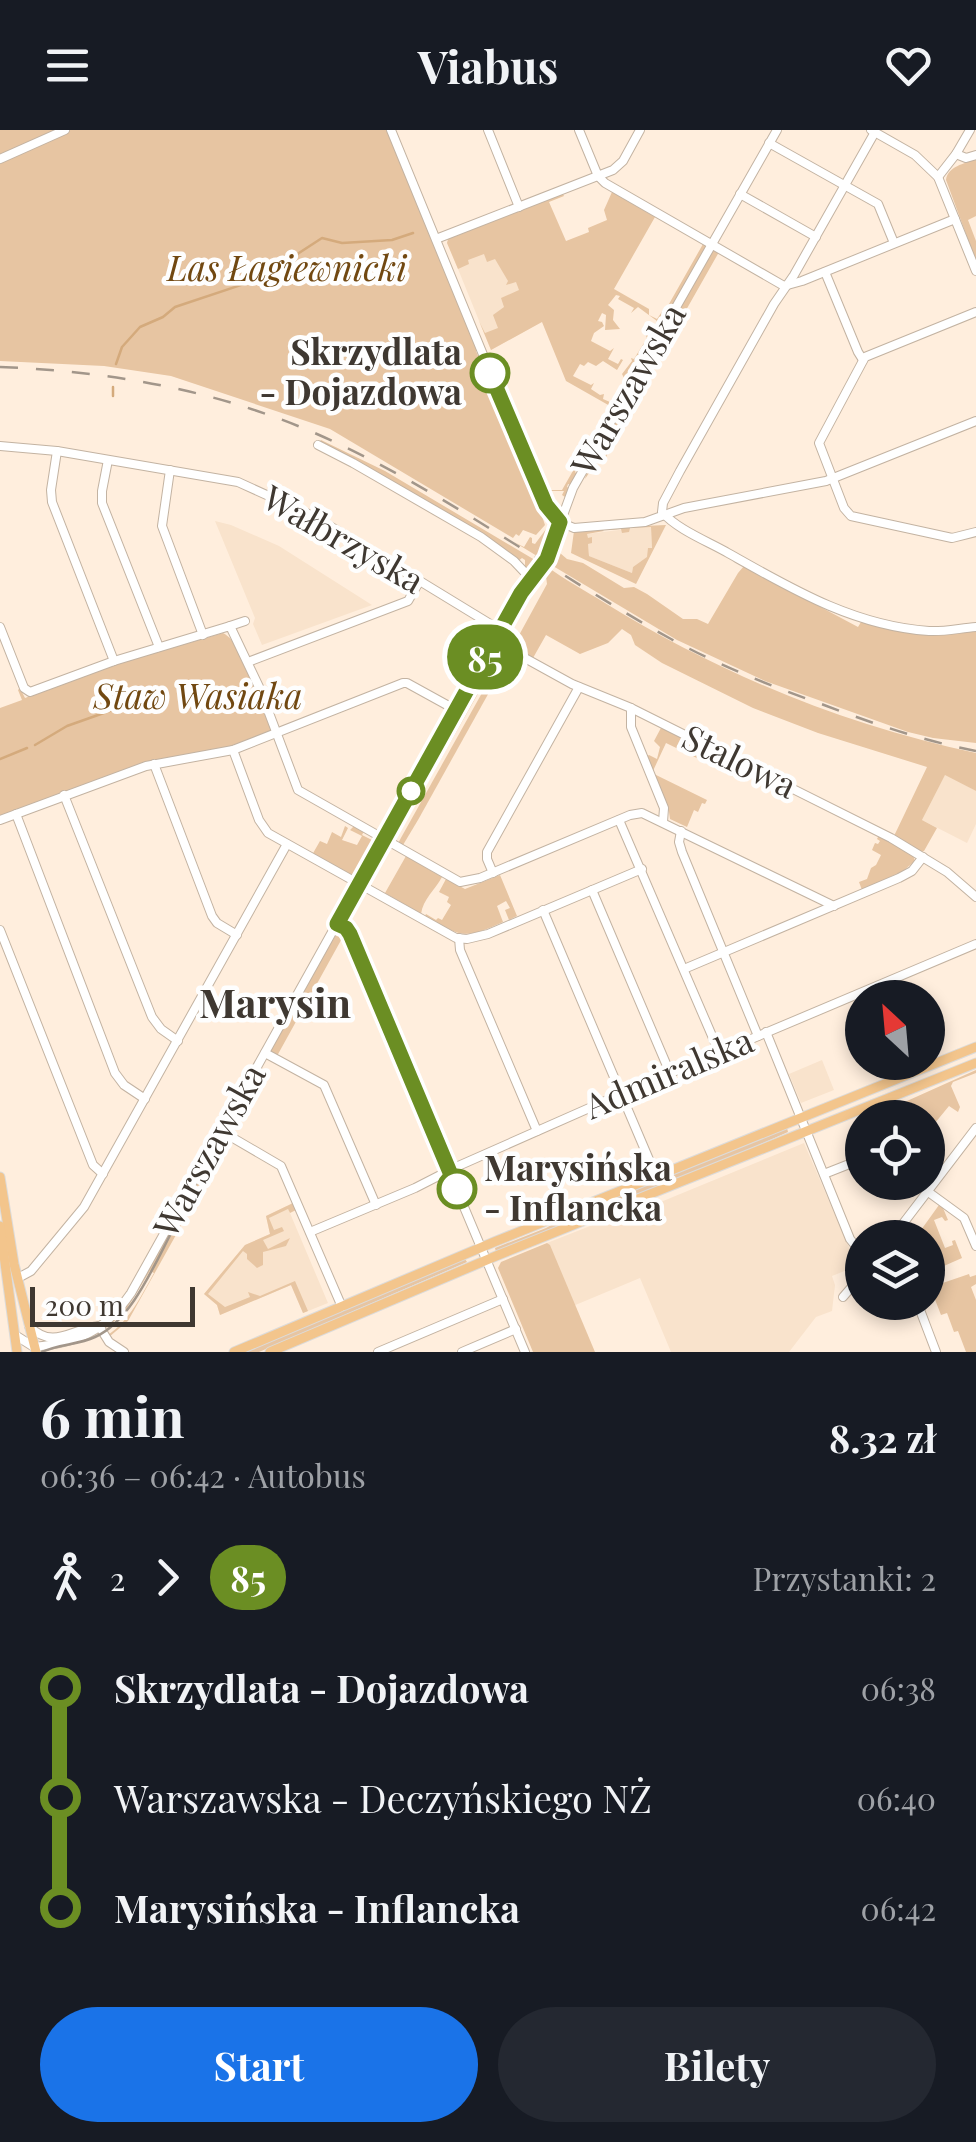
<!DOCTYPE html>
<html lang="pl">
<meta charset="utf-8">
<style>
:root{--surface:#171b24;--page:#242831;--text:#f1f3f6;--muted:#9ea1a6;--accent:#1a73e8}
body{margin:0;font-family:"Playfair Display",serif;background:var(--page);color:var(--text);height:100vh;display:flex;flex-direction:column;font-size:38px;white-space:nowrap}
*{box-sizing:border-box;margin:0}
p{font-size:32px;color:var(--muted)}
.icon{flex:none;width:55px;height:55px;fill:none;stroke:currentColor;stroke-width:2;stroke-linecap:round;stroke-linejoin:round}
.map{position:relative;height:1222px;overflow:hidden}
.panel{display:flex;flex-direction:column;background:var(--surface);flex:1}
.panel>*{flex:none}
.badge{padding:0 20px;border-radius:32px;font-size:35px;line-height:65px}
.needle{width:65px;rotate:334deg}
.controls{position:absolute;left:845px;top:850px;display:grid;gap:20px}
.controls a{display:grid;place-items:center;width:100px;height:100px;border-radius:50%;background:var(--surface);box-shadow:0 5px 15px #0003;font-size:50px}
.scale{position:absolute;left:30px;bottom:25px;width:165px;box-sizing:border-box;padding-left:10px;border:5px solid #3f3831;border-top:0;font-size:28px;line-height:35px;white-space:nowrap;color:#3f3831;-webkit-text-stroke:8px #fefefe;paint-order:stroke}
.map>.badge{position:absolute;translate:-50% -50%;box-shadow:0 0 0 5px #fff}
.legs{display:flex;align-items:center;gap:15px;height:110px;padding:0 40px;font-size:32px}
.legs p{margin-inline-start:auto}
.head{display:flex;align-items:center;justify-content:space-between;height:170px;padding:0 40px}
h1{font-size:55px;font-weight:700;line-height:75px}
.button{display:flex;gap:20px;margin-top:auto;padding:20px 40px}
.button a{flex:1;height:115px;border-radius:60px;background:var(--accent);color:#fff;font-size:40px;font-weight:700;line-height:115px;text-align:center}
.button a+a{background:var(--page);color:var(--text)}
ul{padding:0 40px;list-style:none}
li{display:flex;align-items:center;gap:35px;height:110px;font-size:38px}
li i{display:grid;place-items:center;width:15px;height:100%;margin:0 12px;background:currentColor}
li i::after{content:'';width:25px;height:25px;margin:-12px;border:8px solid;border-radius:50%;background:var(--surface)}
li p{margin-inline-start:auto}
li:first-child i{background:linear-gradient(#0000 50%,currentColor 0)}
li:last-child i{background:linear-gradient(currentColor 50%,#0000 0)}
header{display:flex;justify-content:space-between;align-items:center;height:130px;padding:0 40px;background:var(--surface);font-size:45px;font-weight:700}
.map>svg:first-child{display:block}
.built{fill:#f9e3cc}
.green{fill:#e7c5a2}
.lines{fill:none;stroke-linecap:round;stroke-linejoin:round}
.stream{stroke:#d4aa7c;stroke-width:2.5}
.minor-casing{stroke:#c3b3a2;stroke-width:10}
.major-casing{stroke:#dcdbda;stroke-width:11}
.minor{stroke:#fff;stroke-width:8}
.major{stroke:#f3c58c;stroke-width:9}
.tram{stroke:#a2968a;stroke-width:2.5}
.rail{stroke:#a2968a;stroke-width:2.5;stroke-dasharray:18 18;stroke-linecap:butt}
.line-1-casing{stroke:#fff;stroke-width:22}
.line-1{stroke:#6b8e23;stroke-width:15}
.stop-1-dot{fill:#fff;stroke:#6b8e23;stroke-width:5}
.labels{text-anchor:middle;stroke-width:9;stroke-linejoin:round;paint-order:stroke}
.park-label{font-size:35px;font-style:italic;fill:#714811;stroke:#fefefe}
.stop-label{font-size:35px;font-weight:bold;fill:#3f3831;stroke:#fefefe;text-anchor:end}
.street-label{font-size:35px;fill:#3f3831;stroke:#fefefe}
.quarter-label{font-size:40px;font-weight:bold;fill:#3f3831;stroke:#fefefe}
</style>
<header><svg class="icon" aria-label="menu" viewBox="0 0 24 24"><path d="M4 6h16M4 12h16M4 18h16"/></svg>Viabus<svg class="icon" aria-label="heart" viewBox="0 0 24 24"><path d="M12 20l-8-8c-3-5 5-10 8-4 3-6 11-1 8 4z"/></svg></header>
<div class="map">
<svg width="976" height="1222" viewBox="0 0 976 1222">
<rect width="100%" height="100%" fill="#fed"/>
<g class="built">
<path d="M506 89 552 186 491 220 447 112Z"/>
<path d="M215 391 231 395 279 416 372 475 262 515 253 494 255 488Z"/>
<path d="M651 396 652 418 648 427 633 437 632 443 589 426 587 404Z"/>
<path d="M945 644 976 661V694L967 713 922 690Z"/>
<path d="M822 930 834 960 801 973 789 944Z"/>
<path d="M804 1013 857 1136 832 1146 835 1155 832 1181 816 1187 789 1222H671L640 1148 573 1176 547 1113 613 1087 617 1090Z"/>
<path d="M287 1076 328 1173 303 1183 291 1155 220 1185 217 1175 204 1164 245 1115 270 1104 266 1086Z"/>
</g>
<g class="green">
<path d="M0 0H388L478 220 476 221 487 249H490L520 324C521 336 523 350 533 359L545 395 536 405 523 400 519 406 516 404 513 408 330 299 171 246 104 236 0 231Z"/>
<path d="M976 29V86L968 90 976 111V131L946 50C948 36 964 34 976 29Z"/>
<path d="M612 62 655 87 614 159 649 179V185L657 189 663 180 665 181 703 114 706 115V119L631 250 624 248 622 244 632 231 631 228 634 229 647 208 645 204 649 206 657 191 638 177 631 183 634 178 618 169 620 166 616 165 608 175 614 180 613 190 620 199 605 200 606 185 602 183 598 191 602 192 604 196 594 203 591 211 610 221 614 218 608 229 618 234 621 229 623 230 617 240 603 231 596 236 588 232 584 236 580 234 573 246 591 255 594 253 591 259 600 265 604 264 603 269 610 272 622 255H626L627 257 582 337 578 336 575 342 577 344 571 355 568 354 567 357 569 358 565 367 562 365 564 361H549L492 224 549 360H562L610 276 566 251 542 192 491 220 479 191 485 203 498 198 493 185 504 177 501 168 519 160 516 152 506 155 508 151 495 129 487 132 484 124 468 130 469 134 458 139 447 113 448 109 563 64 564 66 549 72 566 111 589 102 588 98 607 90 604 80Z"/>
<path d="M715 120 719 122 618 300 603 334 610 313 608 312 593 341 591 340 585 349 588 338 712 121Z"/>
<path d="M321 310 385 341 540 433 543 426 538 424 537 426 514 412 524 417 530 407 532 408V413L535 414 549 395C553 412 548 426 537 439L525 441V430L522 428 517 432C455 387 388 350 320 314Z"/>
<path d="M643 394V396L666 395 636 454 571 423 574 401 601 398 604 401 587 404 588 408 592 407V413L588 414 589 426 632 443 633 437 647 427 648 418H652L651 397 630 398 629 402 622 403 621 399 610 400 612 398Z"/>
<path d="M560 423 567 429 583 433 624 458 634 457 647 464 683 489H697L708 494 738 443 744 436 858 497 861 492 885 494 938 505 976 501V613L933 608 908 602 765 551 677 510 553 436 554 433 550 431 546 436C565 450 586 461 605 473 720 544 844 595 976 623V661L945 645 922 690 937 698 924 721 921 722 894 706 927 637 818 603 753 578 662 533 635 515 631 505 622 499 608 513 580 524 546 505 533 528 512 518 547 454 545 439 552 426Z"/>
<path d="M223 503C244 513 265 577 272 600L270 603 213 623 186 624 134 637 0 687V578L22 570 18 560 20 558 25 568 106 537Z"/>
<path d="M506 520 511 523 418 690 403 715H397Z"/>
<path d="M493 521 500 525 412 680 407 678 430 637 428 635Z"/>
<path d="M662 596 741 636 738 648 666 613 652 643 707 670 705 674 702 673 698 682 694 680 687 697 670 689 669 682 646 627 649 625 657 629 660 617 654 611Z"/>
<path d="M355 695 364 701 362 705 376 712 378 708 379 710 356 750 312 725 320 711 327 714 332 702 341 707 345 696 348 698 342 710 357 715 362 706 350 700Z"/>
<path d="M879 705 913 725 915 731 903 741 862 760 859 752 867 749 871 738 876 735 881 725 872 720 875 713 878 714 880 711 877 709Z"/>
<path d="M406 726 442 747C435 760 423 769 421 784L385 763Z"/>
<path d="M500 745 517 786 509 790 505 780 510 778 506 771 497 776 503 792C463 810 462 807 425 786L426 784 436 790 438 788 442 790 451 775 447 772 449 767 439 762 446 749 465 759Z"/>
<path d="M338 801 342 804 345 803 277 926 270 920Z"/>
<path d="M976 940V943L953 952 951 956 960 977 958 982 949 976 935 993 940 998 937 1000V1005L928 1007V988L903 987 898 975Z"/>
<path d="M787 998 788 1002 729 1028 496 1122 495 1118 546 1098 567 1086Z"/>
<path d="M224 1006 230 1008 128 1191 109 1207 108 1205C130 1190 141 1166 154 1143L150 1141 126 1180 106 1199 133 1167Z"/>
<path d="M293 1073 296 1080 290 1083 288 1079 269 1088 274 1100 282 1097 284 1101 263 1110 268 1119 290 1108 286 1116 263 1122V1135L257 1138 247 1129V1124L243 1121 208 1164 225 1177 250 1167 248 1162 260 1166 295 1151 308 1181 303 1183 291 1155 220 1185 217 1175 204 1164 245 1115 270 1104 266 1086Z"/>
<path d="M939 1075 943 1078 948 1090 945 1091 942 1087 934 1090 945 1118 953 1115 952 1111 955 1110 962 1128 928 1143V1127L933 1132 937 1126C929 1118 932 1108 921 1100Z"/>
<path d="M547 1113 550 1115 595 1222H533L498 1138 501 1132Z"/>
<path d="M465 1129 467 1132 259 1222H245Z"/>
<path d="M969 1144 970 1147 976 1145V1154L971 1157 976 1170V1222H966L958 1201 954 1202 947 1183 941 1185 934 1167 928 1169V1151L931 1157Z"/>
</g>
<g class="lines">
<g class="stream">
<path d="M116 234 122 217 140 197 163 187 175 177 259 149 322 108 342 113 392 110 413 103"/>
<path d="M113 266V257"/>
<path d="M35 615 67 596 166 561"/>
<path d="M0 629 27 618"/>
</g>
<defs>
<g id="minor">
<path d="M391 0 534 349C543 370 551 390 574 398L645 392 684 378 826 351 976 291"/>
<path d="M488 0 519 77"/>
<path d="M579 0 598 46 605 53 784 156 802 151 955 89"/>
<path d="M871 0 915 25 938 47 976 141"/>
<path d="M875 2 794 145 774 174 680 341 663 373 662 382C678 400 707 411 728 423 792 459 854 496 929 501 944 502 961 498 976 497"/>
<path d="M769 13 878 74 894 113"/>
<path d="M956 24 966 28 976 25"/>
<path d="M0 29 65 0"/>
<path d="M938 47 956 24 970 0"/>
<path d="M740 64 816 107"/>
<path d="M436 109 613 40 623 31 640 0"/>
<path d="M825 142 858 222 863 230"/>
<path d="M976 182 865 227 819 313 844 378 851 386 952 408 976 402"/>
<path d="M318 315 353 333 481 407 514 431 532 450"/>
<path d="M0 316 57 321 238 352 315 387 500 500"/>
<path d="M57 321 51 360 52 372 114 531"/>
<path d="M108 330 102 361V373L159 517"/>
<path d="M170 340 162 396 203 505"/>
<path d="M230 496 245 491"/>
<path d="M0 497 24 558 30 562 114 531 230 496 260 559 298 660 460 752 480 748 630 685 642 683 834 776"/>
<path d="M494 511 572 554 631 578 891 708 947 742 976 767"/>
<path d="M248 532 408 471 419 452"/>
<path d="M631 578V597L664 678 663 692"/>
<path d="M233 620 259 690 268 703 456 808 467 809 488 804 642 739"/>
<path d="M154 634 212 786 217 793 237 805"/>
<path d="M64 665 152 887 161 899 178 911"/>
<path d="M16 684 115 943 124 955 145 969"/>
<path d="M0 690 146 636 233 620 403 553H407L456 580"/>
<path d="M619 690 719 922"/>
<path d="M681 701 679 712 682 722 758 906"/>
<path d="M493 743 487 729V722L579 557"/>
<path d="M592 760 670 943"/>
<path d="M543 780 656 1046"/>
<path d="M337 794 347 800 350 806 525 1222"/>
<path d="M0 800 93 1035 103 1044"/>
<path d="M459 808 460 820 537 1001"/>
<path d="M684 839 899 748 912 741 923 727"/>
<path d="M766 902 850 1109 862 1124"/>
<path d="M265 923 324 955 376 1075"/>
<path d="M221 1001 281 1036 342 1177"/>
<path d="M824 1044 862 1029"/>
<path d="M927 1061 964 1088 976 1116"/>
<path d="M310 1102 415 1058 456 1037 621 964 976 814"/>
<path d="M892 1108 976 998"/>
<path d="M18 1148 31 1141 84 1077 287 714"/>
<path d="M843 1167 862 1145"/>
<path d="M917 1172 936 1222"/>
<path d="M29 1196C54 1221 72 1198 99 1196"/>
<path d="M99 1196 109 1212 124 1222"/>
<path d="M15 1205 34 1217C80 1212 104 1202 131 1163L521 463 547 429 573 358 777 0"/>
<path d="M378 1222 503 1169"/>
<path d="M462 1222 516 1199"/>
</g>
<g id="major">
<path d="M0 1047 14 1134 36 1222"/>
<path d="M0 1096 17 1222"/>
<path d="M234 1222 494 1112 976 917"/>
<path d="M270 1222 496 1126 976 933"/>
</g>
</defs>
<use href="#minor" class="minor-casing"/>
<use href="#major" class="major-casing"/>
<use href="#minor" class="minor"/>
<use href="#major" class="major"/>
<path class="tram" d="M42 1222C58 1214 78 1215 95 1207 133 1190 156 1130 176 1094"/>
<path class="rail" d="M0 237C104 241 206 258 303 298 434 353 548 441 671 509 720 536 771 556 824 575 874 594 924 611 976 621"/>
</g>
<g class="lines">
<defs>
<path id="line-1" d="M457 1059 350 804 346 798 337 794 521 463 547 429 560 392 546 375 490 243"/>
</defs>
<use href="#line-1" class="line-1-casing"/>
<use href="#line-1" class="line-1"/>
</g>
<g class="stop-1-dot">
<circle cx="490" cy="243" r="18"/>
<circle cx="411" cy="661" r="12"/>
<circle cx="457" cy="1059" r="18"/>
</g>
<g class="labels">
<g class="park-label">
<text x="287" y="151">Las Łagiewnicki</text>
<text x="198" y="579">Staw Wasiaka</text>
</g>
<g class="stop-label">
<text x="462" y="235">Skrzydlata<tspan x="462" dy="40">- Dojazdowa</tspan></text>
<text x="484" y="1051" text-anchor="start">Marysińska<tspan x="484" dy="40">- Inflancka</tspan></text>
</g>
<g class="street-label">
<text transform="translate(629 260) rotate(-60)" y="12">Warszawska</text>
<text transform="translate(343 410) rotate(30)" y="12">Wałbrzyska</text>
<text transform="translate(739 632) rotate(26)" y="12">Stalowa</text>
<text transform="translate(669 944) rotate(-23)" y="12">Admiralska</text>
<text transform="translate(210 1021) rotate(-61)" y="12">Warszawska</text>
</g>
<g class="quarter-label">
<text x="275" y="888">Marysin</text>
</g>
</g>
</svg>
<div class="controls">
<a><svg class="needle" viewBox="-14 -14 28 28"><path d="M0-13l5 13h-10z" fill="#e53935"/><path d="M0 13l5-13h-10z" fill="#9ea1a6"/></svg></a>
<a><svg class="icon" aria-label="locate" viewBox="0 0 24 24"><circle cx="12" cy="12" r="6"/><path d="M12 2v4M12 18v4M2 12h4M18 12h4"/></svg></a>
<a><svg class="icon" aria-label="layers" viewBox="0 0 24 24"><path d="M12 4l9 5-9 5-9-5zM3 14l9 5 9-5"/></svg></a>
</div>
<div class="scale">200 m</div>
<b class="badge" style="left:485px;top:527px;background:#6b8e23;color:#fff">85</b>
</div>
<section class="panel">
<div class="head"><div><h1>6 min</h1><p>06:36 – 06:42 · Autobus</p></div><b>8.32 zł</b></div>
<div class="legs"><svg class="icon" aria-label="walk" viewBox="0 0 24 24"><circle cx="13" cy="4" r="2"/><path d="M13 8l-2 6 4 7M11 14l-3 7M7 12l3-4h3l4 4"/></svg>2<svg class="icon" aria-label="forward" viewBox="0 0 24 24"><path d="M9 5l7 7-7 7"/></svg><b class="badge" style="background:#6b8e23;color:#fff">85</b><p>Przystanki: 2</p></div>
<ul>
<li><i style="color:#6b8e23"></i><b>Skrzydlata - Dojazdowa</b><p>06:38</p></li>
<li><i style="color:#6b8e23"></i><span>Warszawska - Deczyńskiego NŻ</span><p>06:40</p></li>
<li><i style="color:#6b8e23"></i><b>Marysińska - Inflancka</b><p>06:42</p></li>
</ul>
<div class="button"><a>Start</a><a>Bilety</a></div>
</section>
